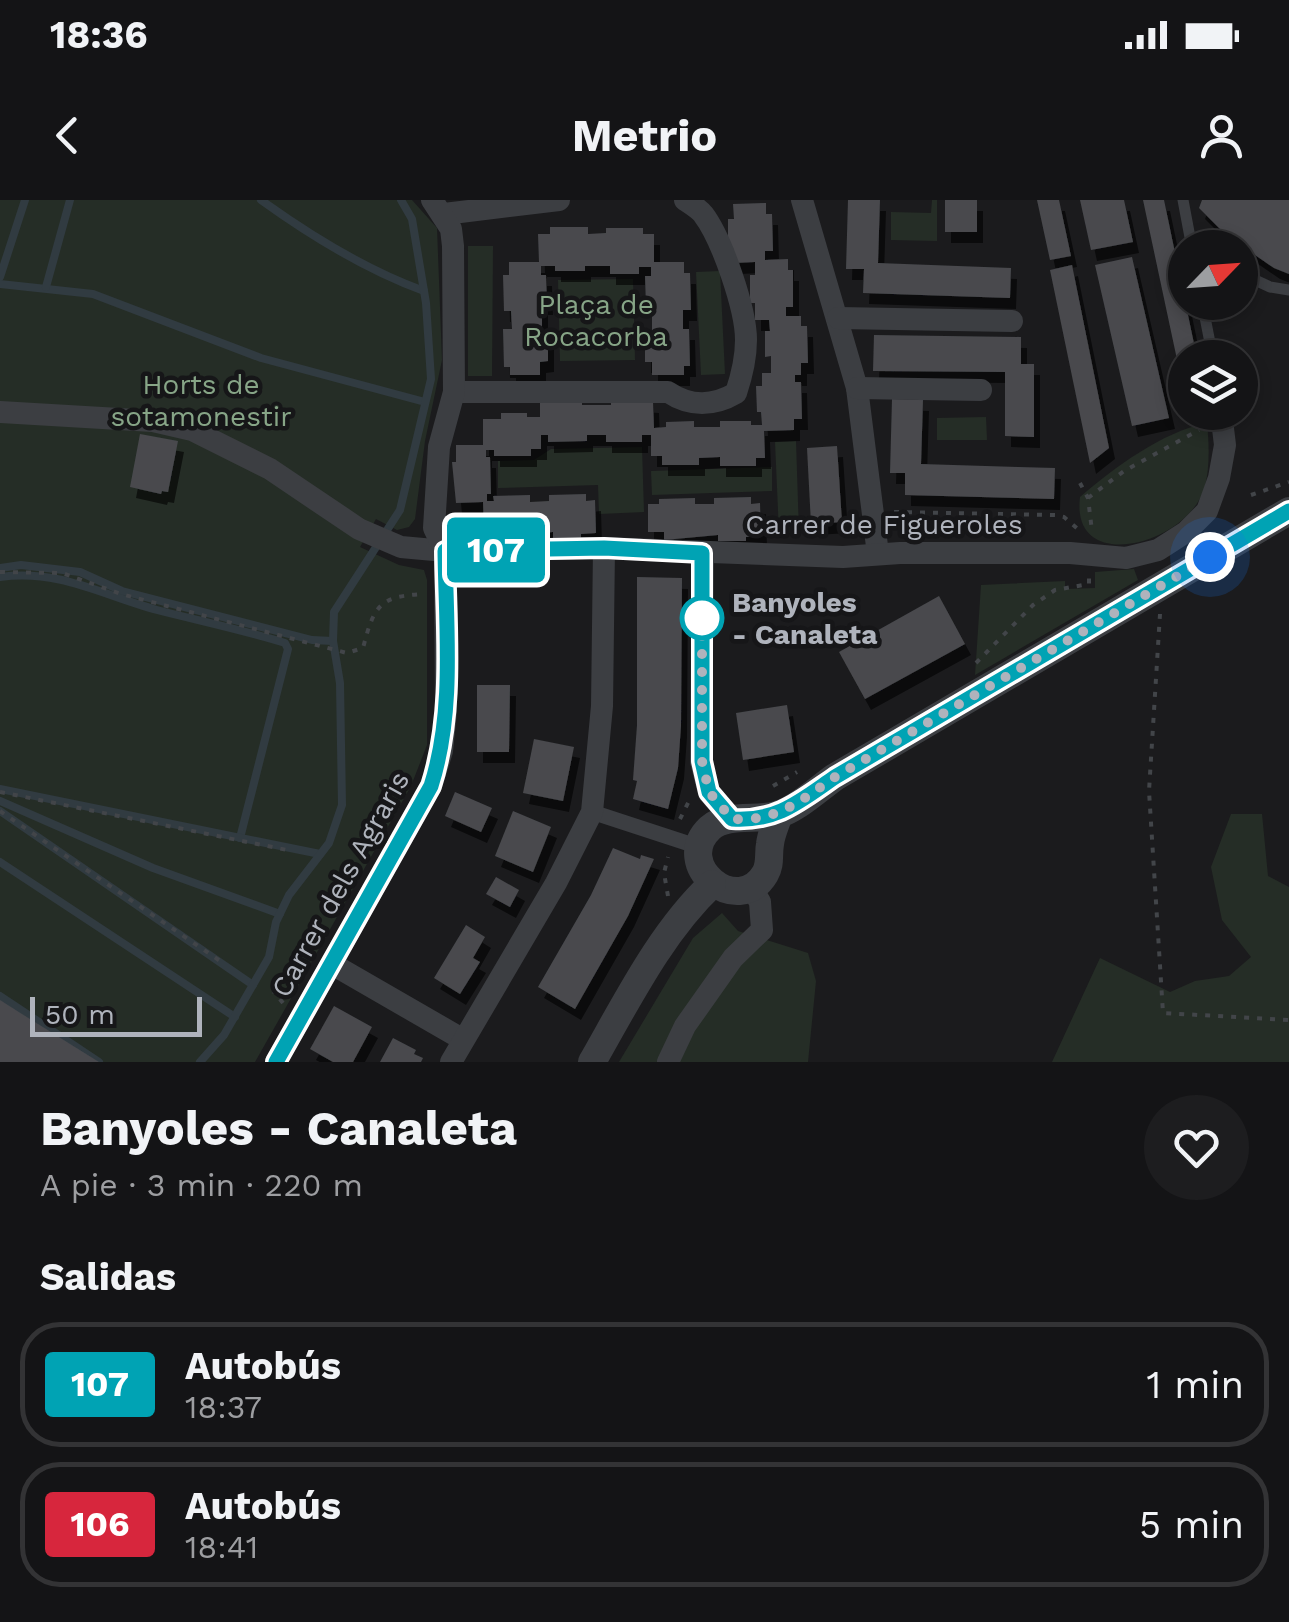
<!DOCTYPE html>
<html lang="es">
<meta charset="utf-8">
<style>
:root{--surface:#141416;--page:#1d1d1f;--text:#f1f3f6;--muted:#9d9ea1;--line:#333335}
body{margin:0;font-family:"Work Sans",sans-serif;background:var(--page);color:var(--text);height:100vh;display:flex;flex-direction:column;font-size:38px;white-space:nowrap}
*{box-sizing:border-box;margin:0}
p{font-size:32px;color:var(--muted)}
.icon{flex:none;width:55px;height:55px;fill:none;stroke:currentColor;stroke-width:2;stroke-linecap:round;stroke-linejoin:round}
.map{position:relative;height:862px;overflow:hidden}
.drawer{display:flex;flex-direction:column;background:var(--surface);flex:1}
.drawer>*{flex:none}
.badge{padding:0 20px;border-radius:8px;font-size:35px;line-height:65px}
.needle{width:65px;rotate:65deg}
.buttons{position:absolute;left:1168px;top:30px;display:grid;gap:20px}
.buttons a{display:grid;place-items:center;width:90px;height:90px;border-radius:50%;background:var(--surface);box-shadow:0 5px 15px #0003,0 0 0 2px var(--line);font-size:50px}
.scale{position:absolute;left:30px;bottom:25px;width:172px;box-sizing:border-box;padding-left:10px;border:5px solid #afb3bc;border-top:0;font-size:28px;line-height:35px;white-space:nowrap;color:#afb3bc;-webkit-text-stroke:8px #161618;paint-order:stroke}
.you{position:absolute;width:50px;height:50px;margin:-25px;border:8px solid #fff;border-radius:50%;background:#1a73e8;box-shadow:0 0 0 15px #1a73e833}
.map>.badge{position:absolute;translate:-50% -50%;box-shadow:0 0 0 5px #fff}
h2{padding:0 40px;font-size:38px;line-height:90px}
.round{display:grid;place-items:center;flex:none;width:105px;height:105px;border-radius:52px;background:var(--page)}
.head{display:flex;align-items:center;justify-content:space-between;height:170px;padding:0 40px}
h1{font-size:48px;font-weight:700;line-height:75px}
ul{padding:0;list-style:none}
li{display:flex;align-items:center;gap:30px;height:125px;margin:0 20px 15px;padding:0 20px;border:5px solid var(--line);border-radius:40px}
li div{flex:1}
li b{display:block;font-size:38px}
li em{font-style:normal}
li .badge{min-width:110px;font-weight:700;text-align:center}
.status{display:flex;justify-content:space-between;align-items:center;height:70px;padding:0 50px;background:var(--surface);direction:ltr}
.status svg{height:28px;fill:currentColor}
header{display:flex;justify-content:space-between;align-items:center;height:130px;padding:0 40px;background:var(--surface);font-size:45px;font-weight:700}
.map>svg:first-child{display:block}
.green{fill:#252d26}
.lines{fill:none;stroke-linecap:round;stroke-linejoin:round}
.stream{stroke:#313b41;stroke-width:8}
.building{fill:#48494d;filter:url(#shadow)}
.path{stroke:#424549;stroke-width:4;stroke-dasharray:5 8;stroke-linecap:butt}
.service{stroke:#3c3e42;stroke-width:11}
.pedestrian{stroke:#3c3e42;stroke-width:15}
.minor{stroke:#3c3e42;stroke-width:22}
.tertiary{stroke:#3c3e42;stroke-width:28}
.line-casing{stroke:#fff;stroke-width:22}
.line{stroke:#00a3b4;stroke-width:15}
.walk{stroke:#afb3bc;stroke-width:10;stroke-dasharray:0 18}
.stop-dot{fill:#fff;stroke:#00a3b4;stroke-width:5}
.labels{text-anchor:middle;stroke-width:9;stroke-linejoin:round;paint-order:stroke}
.park-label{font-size:28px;fill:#87a587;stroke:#161618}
.street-label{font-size:28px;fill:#afb3bc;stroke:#161618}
.stop-label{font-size:28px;font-weight:bold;fill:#afb3bc;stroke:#161618;text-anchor:start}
</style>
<div class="status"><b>18:36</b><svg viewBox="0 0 49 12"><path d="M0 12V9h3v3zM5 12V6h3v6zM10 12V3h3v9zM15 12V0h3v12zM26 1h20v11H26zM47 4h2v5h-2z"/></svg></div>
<header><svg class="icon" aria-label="back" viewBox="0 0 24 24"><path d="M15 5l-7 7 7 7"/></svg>Metrio<svg class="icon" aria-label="person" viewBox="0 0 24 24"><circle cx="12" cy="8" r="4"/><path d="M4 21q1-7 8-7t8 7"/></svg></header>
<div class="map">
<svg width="1289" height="862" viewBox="0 0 1289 862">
<defs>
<filter id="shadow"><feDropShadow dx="6" dy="11" stdDeviation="0" flood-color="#0009"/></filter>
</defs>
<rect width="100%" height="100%" fill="#1b1b1d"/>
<g class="green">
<path d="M0 0H412L437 28 442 160 425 241 415 319 409 327 397 330 376 319 360 347 399 365 424 370 427 380V545L411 586 255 862H0Z"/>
<path d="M932 0H937V41L891 40V12L931 13Z"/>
<path d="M468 46H493L492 176H468Z"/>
<path d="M720 71 725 174 701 175 696 72Z"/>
<path d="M633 79 635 160 560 161 558 80Z"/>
<path d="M986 217 987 240H937V218Z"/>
<path d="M1207 223C1209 243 1210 266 1205 286 1190 344 1070 377 1080 297 1115 267 1162 232 1207 223Z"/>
<path d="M796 241 799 333H779L775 242Z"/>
<path d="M642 247 644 312 599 314 598 285 498 288V261L534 260 551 249Z"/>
<path d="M772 267V291L652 295 651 271Z"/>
<path d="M1134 369 1138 380 975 475 981 385 1065 381V389L1095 388V372Z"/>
<path d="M1231 614H1262L1268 676 1289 687V862H1052L1100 758 1170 792 1195 781 1229 776 1251 757 1222 720 1211 667Z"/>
<path d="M722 713 738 731 808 753 816 781 808 862H619L693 738Z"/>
</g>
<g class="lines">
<g class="stream">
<path d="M261 0C311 36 366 70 424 91"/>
<path d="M0 77 25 0"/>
<path d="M0 84 93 94 261 158 425 202"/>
<path d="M46 87 70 0"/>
<path d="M0 368 21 365 80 372 122 391 312 440 333 441"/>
<path d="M0 377C60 369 102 395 157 410 200 421 243 430 285 443L288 449 240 638"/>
<path d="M0 589 320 654"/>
<path d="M0 601 153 668 280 714"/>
<path d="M0 611 253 785"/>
<path d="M0 662 235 817"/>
<path d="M0 796 99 862"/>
<path d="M200 862 224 835 269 757 276 722 289 695 329 643 342 605 340 483 333 441 334 412 400 310 431 179 426 103 412 19 401 0"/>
</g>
</g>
<g class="building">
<path d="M848 0H880L878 63 1011 68 1010 98 863 93 864 69H846Z"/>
<rect x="945" y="0" width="32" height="32"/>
<path d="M1037 0H1059L1071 56 1050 60Z"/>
<path d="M1080 0H1124L1133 42 1091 50Z"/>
<path d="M1143 0H1164L1197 158H1185V197Z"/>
<path d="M1202 0H1289V74L1274 68 1226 35 1199 8Z"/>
<path d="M766 3V14H772L773 51H765V60L788 59V70H793V107H786V116H801V126H807L808 163H801V175H795V182H801L802 219H794V230L764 231 765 258H756V266H720V257L699 258V265H662V256H651V235H642V242H606V235H587V241L548 242V235H541V249H531V256H494V250H486V257H490L491 294H487V301H494L493 296 530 295V302L549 301V295L586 294V301L595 300 596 333 581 334V338H553V332L499 337V329H484L483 302 456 303 452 262H456V245H483V219H501V213H527V217H540V203L582 198V205H611V199L653 202 654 228 666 227V222L694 221V227H720V221H751V225H762L761 212H757L756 186H762V173H771V156L765 157V131H770L769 120H755V103H750V75H755V62L734 63 733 47H728V19H734L733 4Z"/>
<path d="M550 27H588V34L606 33V28H643V34H654V62H684V73H690L691 110H683V129H689L690 166H684V175H652V162H645V134H652V107H646L645 76H651V67H639V74H610V66H585V71H555V66H541V75H546L547 104H542V130H548V161L540 162V175H510V167H504L503 129H512L511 111H504L503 75H509V62H539L538 34H550Z"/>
<path d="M1132 57 1169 218 1132 226 1095 65Z"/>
<path d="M1072 65 1109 248 1090 263 1050 70Z"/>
<path d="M874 135 1021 137V164H1034V237L1005 236V172L873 171Z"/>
<path d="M892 199 923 200 921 264 1055 268 1054 299 905 295V273H890Z"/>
<path d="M140 234 178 241 168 292 162 291 161 294 130 287Z"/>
<path d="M837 246 842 322 811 324 807 248Z"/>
<path d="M751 297V304L760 303 761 336 746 337V341H718V335L664 340V332H648V304H659V299L695 298V304H714V298Z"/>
<path d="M637 377 682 378 681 526 678 568 668 609 633 599 637 581 633 580 637 525Z"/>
<path d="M939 396 965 444 865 499 839 452Z"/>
<path d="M477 485H510L509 552H477Z"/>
<path d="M787 505 794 552 743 560 736 513Z"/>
<path d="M534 539 574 547 563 601 523 593Z"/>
<path d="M455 592 492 608 481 632 445 616Z"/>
<path d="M513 611 551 627 533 672 495 656Z"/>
<path d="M613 648 640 659 641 655 654 659 628 716 575 809 538 787 591 695Z"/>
<path d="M496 677 519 690 510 707 486 694Z"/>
<path d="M466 725 485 737 473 758 480 762 460 794 434 778Z"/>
<path d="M0 800 22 814 99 862H0Z"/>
<path d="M334 806 372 827 353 862H333L310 849Z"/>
<path d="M393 838 416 850 414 854 423 858 421 862H380Z"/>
</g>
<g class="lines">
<g class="path">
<path d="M1080 283 1088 298 1092 331"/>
<path d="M1251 295 1289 282"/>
<path d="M1088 298 1124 271 1199 230"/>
<path d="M894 312 1055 315 1064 317 1079 330"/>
<path d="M0 372 62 373 121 394 347 453 363 448C374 406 379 396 424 394"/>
<path d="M1160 414 1149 591 1163 813 1289 820"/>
<path d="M976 463 1033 405 1055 390 1089 384V376"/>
<path d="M773 586 797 572"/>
<path d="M0 592 287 650"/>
<path d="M0 611 223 763"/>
<path d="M680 619 689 601"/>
<path d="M668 696 664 673 668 657"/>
<path d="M283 803 274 792V786L315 743"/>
</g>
<g class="service">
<path d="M1183 0 1192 48"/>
<path d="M1240 73 1270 87 1289 90"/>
<path d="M1202 102 1213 158"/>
</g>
<path class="pedestrian" d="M592 612 699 647"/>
<g class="minor">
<path d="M802 0 857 188 878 354"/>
<path d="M444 14 559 0"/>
<path d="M838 118 1012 121"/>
<path d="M857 188 981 190"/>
<path d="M454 192H668C690 207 714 206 736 193 742 175 746 159 746 140 746 109 722 39 703 14 699 9 691 4 685 0"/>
<path d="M0 212 153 221 192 230 270 269 359 329 401 347 445 351 604 348 843 357 900 353H1070L1126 358 1158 350 1186 332 1207 311 1219 278 1225 245 1221 212"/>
<path d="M703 353 701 561 709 593 732 619"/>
<path d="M332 764 462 839"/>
<path d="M276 862 431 586 442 551 446 511 445 351 434 328 439 247 454 192 453 46 451 29 432 0"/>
<path d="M451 862 556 683 592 612 602 506 604 348"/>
<path d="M668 862 685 826 733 758 762 730 760 702 751 687"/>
</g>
<g class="tertiary">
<path d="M779 614C776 624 771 634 770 644 768 655 771 664 765 674 738 719 671 665 710 628 727 613 756 621 777 615 797 609 818 589 835 577L1289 311"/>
<path d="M592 862C627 801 661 732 712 684"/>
</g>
</g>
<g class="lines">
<defs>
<path id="line" d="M276 862 431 586C455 511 446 429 445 351L604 348 702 353V561L709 592 732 619C777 622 800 601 835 577L1289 311"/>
</defs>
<use href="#line" class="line-casing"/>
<use href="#line" class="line"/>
<path class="walk" d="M702 418V561L709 592 732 619C777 622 800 601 835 577L1210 357"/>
</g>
<circle class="stop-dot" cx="702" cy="418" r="20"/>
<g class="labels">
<g class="park-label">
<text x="596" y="114">Plaça de<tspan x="596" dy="32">Rocacorba</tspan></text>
<text x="201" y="194">Horts de<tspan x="201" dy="32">sotamonestir</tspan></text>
</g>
<g class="street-label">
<text x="884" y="334">Carrer de Figueroles</text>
<text transform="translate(340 684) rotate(-61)" y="10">Carrer dels Agraris</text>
</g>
<g class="stop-label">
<text x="732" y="412">Banyoles<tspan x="732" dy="32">- Canaleta</tspan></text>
</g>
</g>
</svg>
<div class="buttons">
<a><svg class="needle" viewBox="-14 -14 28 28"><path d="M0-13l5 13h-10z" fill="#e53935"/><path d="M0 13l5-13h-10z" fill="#9d9ea1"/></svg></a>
<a><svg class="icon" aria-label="layers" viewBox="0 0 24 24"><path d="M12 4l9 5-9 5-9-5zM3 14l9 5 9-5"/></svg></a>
</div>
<div class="scale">50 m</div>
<div class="you" style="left:1210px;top:357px"></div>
<b class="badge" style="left:496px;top:350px;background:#00a3b4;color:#fff">107</b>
</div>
<section class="drawer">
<div class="head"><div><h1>Banyoles - Canaleta</h1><p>A pie · 3 min · 220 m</p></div><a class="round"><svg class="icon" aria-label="heart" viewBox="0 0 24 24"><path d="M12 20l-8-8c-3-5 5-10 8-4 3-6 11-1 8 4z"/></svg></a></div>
<h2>Salidas</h2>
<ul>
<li><span class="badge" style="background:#00a3b4;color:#fff">107</span><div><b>Autobús</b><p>18:37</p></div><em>1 min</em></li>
<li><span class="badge" style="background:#d7263d;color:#fff">106</span><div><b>Autobús</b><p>18:41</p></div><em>5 min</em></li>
</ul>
</section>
